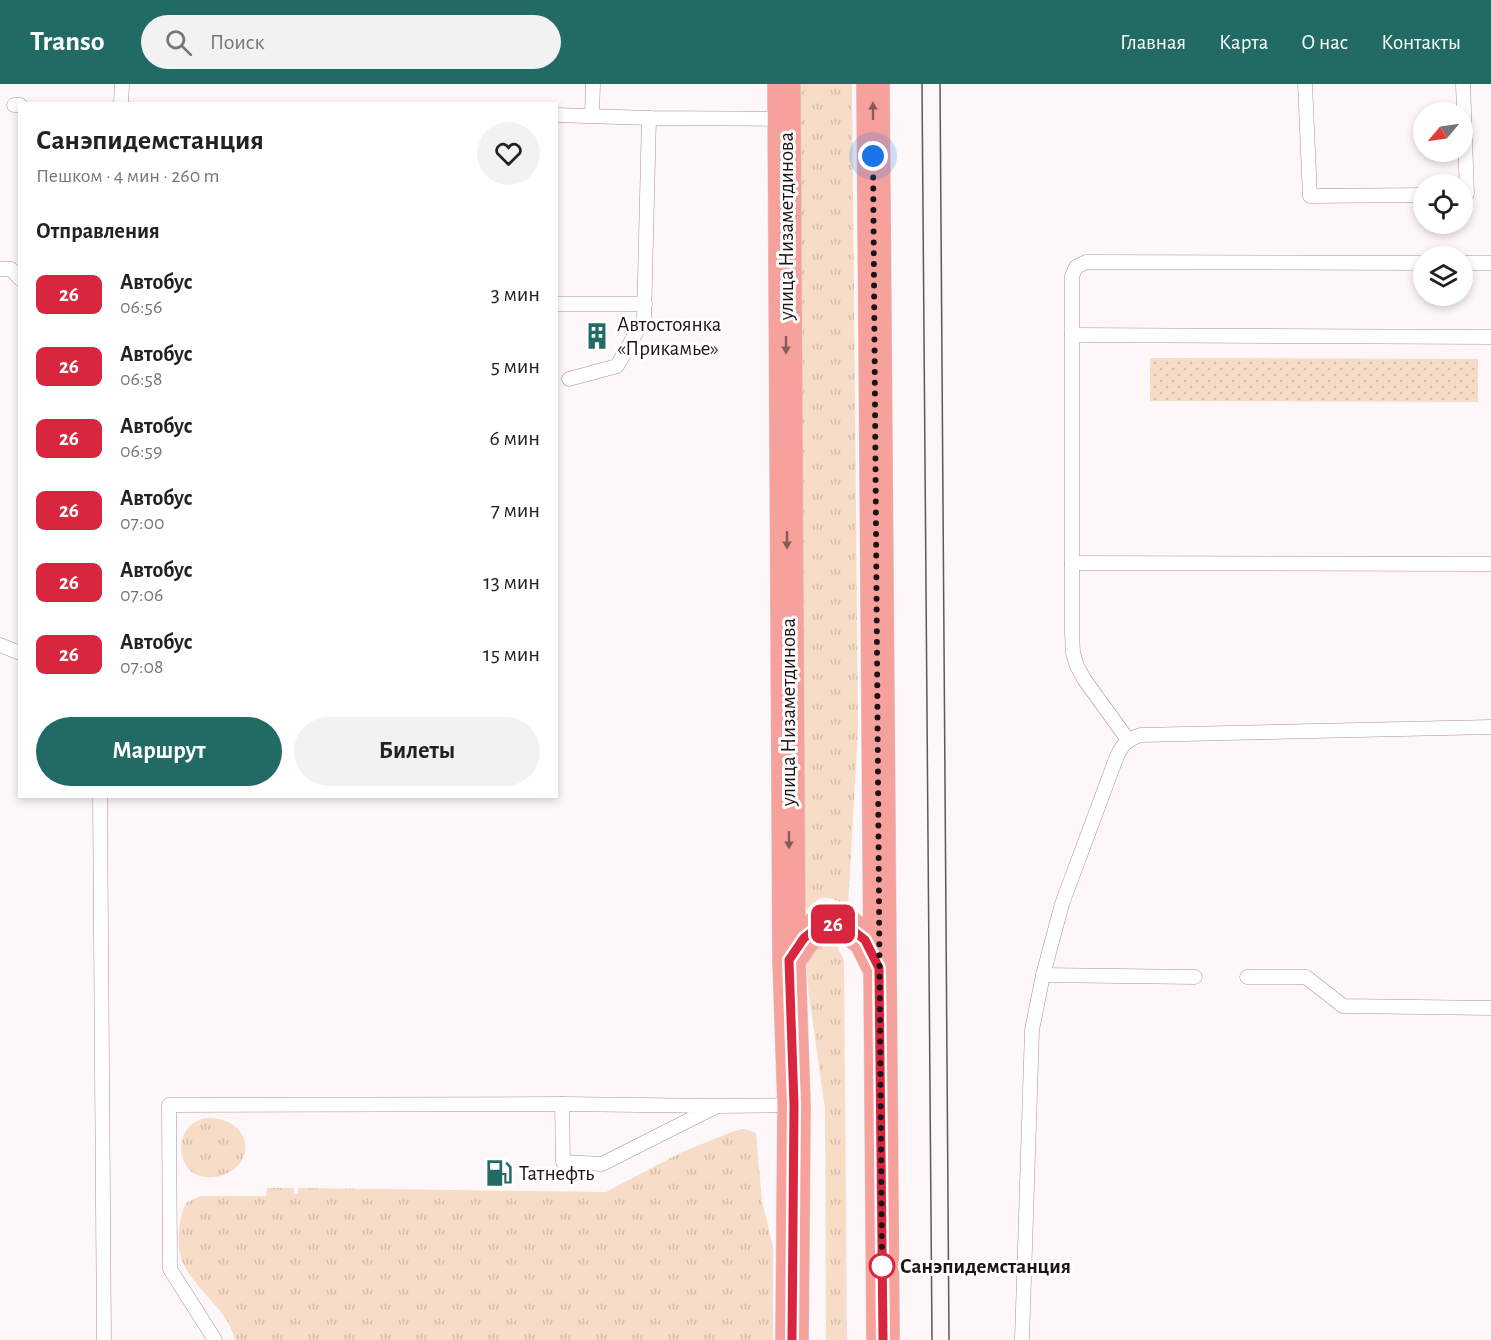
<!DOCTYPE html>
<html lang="ru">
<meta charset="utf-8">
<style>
:root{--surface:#fff;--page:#f2f2f2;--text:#222;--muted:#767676;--accent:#216b64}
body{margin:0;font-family:"Alegreya Sans",sans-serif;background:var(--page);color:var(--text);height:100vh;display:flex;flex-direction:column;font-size:22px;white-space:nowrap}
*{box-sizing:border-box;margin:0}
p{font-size:20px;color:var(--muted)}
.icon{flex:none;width:33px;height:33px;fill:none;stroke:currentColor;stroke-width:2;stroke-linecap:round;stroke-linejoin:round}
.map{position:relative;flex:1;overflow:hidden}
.drawer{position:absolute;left:18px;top:18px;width:540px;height:696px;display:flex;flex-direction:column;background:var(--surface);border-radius:0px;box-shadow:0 3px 9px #0003}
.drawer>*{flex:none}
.badge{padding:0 12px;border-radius:9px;font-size:21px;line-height:39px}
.needle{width:39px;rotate:241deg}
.fabs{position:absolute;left:1413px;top:18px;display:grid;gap:12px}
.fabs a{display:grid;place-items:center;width:60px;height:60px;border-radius:50%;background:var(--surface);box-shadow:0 3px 9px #0003;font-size:30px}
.you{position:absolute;width:30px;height:30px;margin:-15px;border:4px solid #fff;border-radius:50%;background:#1a73e8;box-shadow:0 0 0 9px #1a73e833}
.map>.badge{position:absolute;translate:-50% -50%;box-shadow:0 0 0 3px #fff}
h2{padding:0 18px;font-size:22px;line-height:54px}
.round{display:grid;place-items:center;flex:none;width:63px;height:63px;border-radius:32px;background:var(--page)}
.head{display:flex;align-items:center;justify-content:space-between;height:102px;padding:0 18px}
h1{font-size:28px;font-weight:600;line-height:45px}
.button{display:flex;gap:12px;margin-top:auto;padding:12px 18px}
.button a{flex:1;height:69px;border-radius:36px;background:var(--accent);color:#fff;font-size:24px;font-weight:600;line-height:69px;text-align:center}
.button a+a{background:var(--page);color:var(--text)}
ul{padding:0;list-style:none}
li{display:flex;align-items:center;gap:18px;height:72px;padding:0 18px}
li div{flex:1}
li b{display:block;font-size:22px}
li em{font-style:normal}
li .badge{min-width:66px;font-weight:700;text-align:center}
header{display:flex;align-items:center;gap:36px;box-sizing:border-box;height:84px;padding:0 30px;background:var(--accent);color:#fff}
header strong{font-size:28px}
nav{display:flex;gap:33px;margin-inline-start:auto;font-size:21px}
.search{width:420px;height:54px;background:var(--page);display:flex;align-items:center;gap:15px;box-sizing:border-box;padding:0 21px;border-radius:33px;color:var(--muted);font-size:22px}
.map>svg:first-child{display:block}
.grass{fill:url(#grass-tufts)}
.park{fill:url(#park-dots)}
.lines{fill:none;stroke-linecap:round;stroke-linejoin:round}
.service-casing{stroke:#aa919b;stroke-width:15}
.primary-casing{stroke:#d6d5d5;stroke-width:34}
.service{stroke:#fff;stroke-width:14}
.primary{stroke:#f7a19d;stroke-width:33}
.tram{stroke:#60585b;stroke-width:1.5}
.oneway{fill:#8a5a5a}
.line-casing{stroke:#fff;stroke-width:14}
.line{stroke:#d7263d;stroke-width:9}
.walk{stroke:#1e1418;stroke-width:6;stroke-dasharray:0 10.8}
.stop-dot{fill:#fff;stroke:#d7263d;stroke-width:3}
.labels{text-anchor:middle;stroke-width:6;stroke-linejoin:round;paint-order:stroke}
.street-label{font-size:21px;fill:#1e1418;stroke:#fff}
.poi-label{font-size:21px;fill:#1e1418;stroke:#fff;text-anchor:start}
.stop-label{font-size:21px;font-weight:bold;fill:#1e1418;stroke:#fff;text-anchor:start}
</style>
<header>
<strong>Transo</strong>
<div class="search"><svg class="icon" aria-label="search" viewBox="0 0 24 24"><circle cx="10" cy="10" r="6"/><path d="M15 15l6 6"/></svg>Поиск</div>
<nav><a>Главная</a><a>Карта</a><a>О нас</a><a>Контакты</a></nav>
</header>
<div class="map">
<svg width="1491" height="1256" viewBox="0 0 1491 1256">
<defs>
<pattern id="grass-tufts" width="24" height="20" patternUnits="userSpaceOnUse" patternTransform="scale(1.5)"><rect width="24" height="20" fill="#f7dcc7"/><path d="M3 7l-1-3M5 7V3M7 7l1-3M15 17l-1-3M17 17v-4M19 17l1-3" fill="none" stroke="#d3bcaa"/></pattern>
<pattern id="park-dots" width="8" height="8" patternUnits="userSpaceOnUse" patternTransform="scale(1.5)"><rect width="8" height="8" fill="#f7dcc7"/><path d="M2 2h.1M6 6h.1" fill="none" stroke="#d3bcaa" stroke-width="1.8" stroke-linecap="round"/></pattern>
</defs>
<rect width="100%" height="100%" fill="#fdf7f9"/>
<g class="grass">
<path d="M799 0H852L858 644 848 823C829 812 822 808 807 826L804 820Z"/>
<path d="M824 856 836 860 844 876 847 1256H826L825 1025 808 904 806 871Z"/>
<path d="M205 1034C210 1034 215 1034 219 1035 239 1039 252 1058 242 1076 237 1085 229 1089 220 1092 213 1094 204 1094 197 1091 180 1084 176 1056 189 1043 193 1038 199 1036 205 1034Z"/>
<path d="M744 1045 756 1049 762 1117 773 1163V1256H235C231 1241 224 1231 214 1220 193 1195 175 1181 179 1146 180 1136 182 1128 186 1119L200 1112H266L267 1104H294V1110H298V1104L606 1108 680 1069 734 1047Z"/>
</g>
<path class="park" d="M1150 274 1478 275V318L1150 317Z"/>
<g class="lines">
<defs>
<g id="service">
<path d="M1305 0 1310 112 1424 111"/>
<path d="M121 20 122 0"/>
<path d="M14 21H20"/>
<path d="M556 31 649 34 785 35"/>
<path d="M592 31 593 0"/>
<path d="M1462 110H1467L1463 0"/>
<path d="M1462 179H1491"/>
<path d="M0 185H11L20 195"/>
<path d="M556 220H645"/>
<path d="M1072 251 1491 253"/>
<path d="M569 295 617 282 644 235 649 34"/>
<path d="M1072 479 1491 480"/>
<path d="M0 561 20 569"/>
<path d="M1128 656 1084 595 1077 582 1073 569 1072 549V192L1076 183 1086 178 1424 179"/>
<path d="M100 712 104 1256"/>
<path d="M1043 891 1195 893"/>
<path d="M1247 893H1306L1343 922 1491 924"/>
<path d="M717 1022 602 1080 563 1078 562 1020 717 1022 794 1021"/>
<path d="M215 1256 170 1185 169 1021 562 1020"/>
<path d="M1022 1256 1032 946 1043 891 1062 820 1117 672C1122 661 1128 655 1141 651L1491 643"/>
</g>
<g id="primary">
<path d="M784 0 789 876 794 1021 792 1256"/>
<path d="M873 0 883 1256"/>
<path d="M789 876 804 854 823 839 847 842 865 856 879 884"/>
</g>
</defs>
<use href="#service" class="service-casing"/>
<use href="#primary" class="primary-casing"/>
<use href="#service" class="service"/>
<use href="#primary" class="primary"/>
<g class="tram">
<path d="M922 0 932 1256"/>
<path d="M940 0 949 1256"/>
</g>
</g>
<defs><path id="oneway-solid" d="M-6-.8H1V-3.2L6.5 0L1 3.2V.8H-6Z" transform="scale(1.5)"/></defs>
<g class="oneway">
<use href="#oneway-solid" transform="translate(873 27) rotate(-90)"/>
<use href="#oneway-solid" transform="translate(786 261) rotate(90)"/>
<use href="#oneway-solid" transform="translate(787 456) rotate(90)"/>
<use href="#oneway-solid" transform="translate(789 756) rotate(90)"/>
</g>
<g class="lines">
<defs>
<path id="line" d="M792 1256 794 1021 789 876 804 854 823 839 847 842 865 856 879 884 883 1256"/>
</defs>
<use href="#line" class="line-casing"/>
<use href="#line" class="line"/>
<path class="walk" d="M873 72 882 1190V1182"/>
</g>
<defs>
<symbol id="building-bare" viewBox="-9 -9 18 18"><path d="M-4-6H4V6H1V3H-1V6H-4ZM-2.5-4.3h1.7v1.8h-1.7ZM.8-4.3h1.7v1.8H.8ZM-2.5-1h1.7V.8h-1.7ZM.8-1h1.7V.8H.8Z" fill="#216b64" stroke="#fff" stroke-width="2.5" paint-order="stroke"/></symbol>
<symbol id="fuel-bare" viewBox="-9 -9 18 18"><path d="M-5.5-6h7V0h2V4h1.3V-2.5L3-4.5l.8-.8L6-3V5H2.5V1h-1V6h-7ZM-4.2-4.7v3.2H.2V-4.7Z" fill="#216b64" stroke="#fff" stroke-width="2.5" paint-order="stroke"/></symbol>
</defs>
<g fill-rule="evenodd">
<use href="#building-bare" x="578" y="233" width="38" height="38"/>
<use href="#fuel-bare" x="480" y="1070" width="38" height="38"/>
</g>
<circle class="stop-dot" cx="882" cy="1182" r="12"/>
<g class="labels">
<g class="street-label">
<text transform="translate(786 142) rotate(-90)" y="7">улица Низаметдинова</text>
<text transform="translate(788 628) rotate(-90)" y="7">улица Низаметдинова</text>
</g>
<g class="poi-label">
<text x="617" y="247">Автостоянка<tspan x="617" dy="24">«Прикамье»</tspan></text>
<text x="519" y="1096">Татнефть</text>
</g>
<g class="stop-label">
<text x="900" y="1189">Санэпидемстанция</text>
</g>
</g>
</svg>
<div class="fabs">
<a><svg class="needle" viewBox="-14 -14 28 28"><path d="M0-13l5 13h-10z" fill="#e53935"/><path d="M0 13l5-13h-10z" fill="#767676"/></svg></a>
<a><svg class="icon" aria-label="locate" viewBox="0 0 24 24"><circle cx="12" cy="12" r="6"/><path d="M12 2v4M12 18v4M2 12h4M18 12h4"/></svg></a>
<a><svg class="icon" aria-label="layers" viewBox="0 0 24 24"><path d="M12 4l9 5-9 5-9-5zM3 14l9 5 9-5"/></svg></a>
</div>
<div class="you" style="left:873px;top:72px"></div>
<b class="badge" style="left:833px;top:840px;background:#d7263d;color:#fff">26</b>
<section class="drawer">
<div class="head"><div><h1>Санэпидемстанция</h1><p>Пешком · 4 мин · 260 m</p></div><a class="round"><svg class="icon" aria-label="heart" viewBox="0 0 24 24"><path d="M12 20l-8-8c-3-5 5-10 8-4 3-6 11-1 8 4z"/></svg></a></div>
<h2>Отправления</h2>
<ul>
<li><span class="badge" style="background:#d7263d;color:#fff">26</span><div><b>Автобус</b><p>06:56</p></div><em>3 мин</em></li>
<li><span class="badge" style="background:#d7263d;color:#fff">26</span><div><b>Автобус</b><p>06:58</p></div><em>5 мин</em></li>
<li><span class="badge" style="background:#d7263d;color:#fff">26</span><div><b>Автобус</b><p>06:59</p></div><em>6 мин</em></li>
<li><span class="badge" style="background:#d7263d;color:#fff">26</span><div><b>Автобус</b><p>07:00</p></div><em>7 мин</em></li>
<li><span class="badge" style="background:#d7263d;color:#fff">26</span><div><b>Автобус</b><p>07:06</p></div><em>13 мин</em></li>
<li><span class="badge" style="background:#d7263d;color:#fff">26</span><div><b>Автобус</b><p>07:08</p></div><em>15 мин</em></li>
</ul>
<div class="button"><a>Маршрут</a><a>Билеты</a></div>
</section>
</div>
